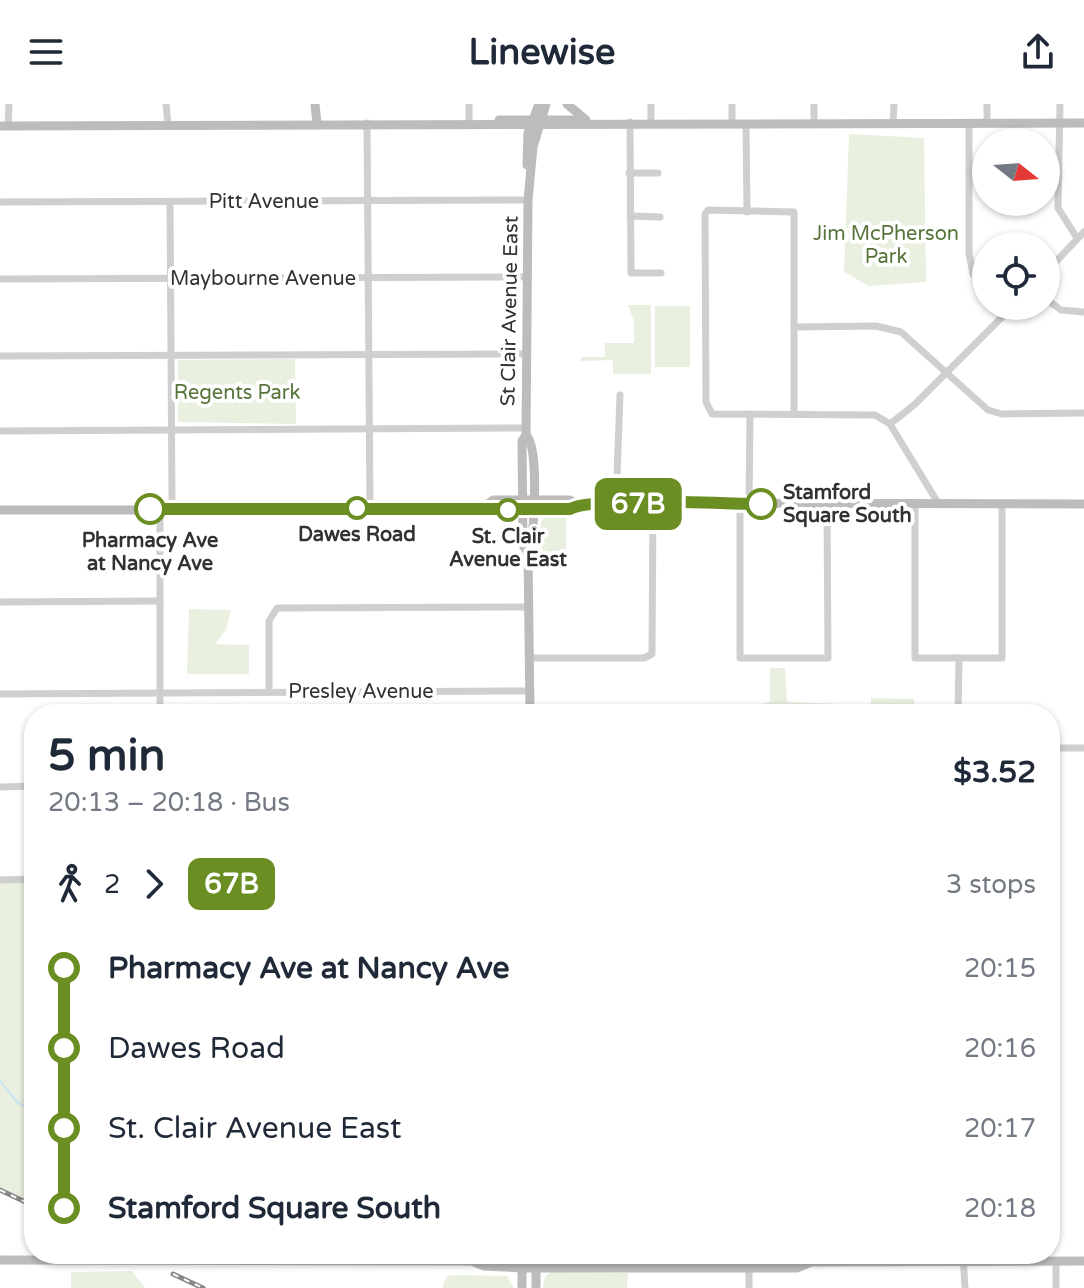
<!DOCTYPE html>
<meta charset="utf-8">
<style>
:root{--surface:#fff;--page:#f2f2f3;--text:#1f2937;--muted:#747a83}
body{margin:0;font-family:"Varela Round",sans-serif;background:var(--page);color:var(--text);height:100vh;display:flex;flex-direction:column;font-size:30px;white-space:nowrap}
*{box-sizing:border-box;margin:0}
p{font-size:26px;color:var(--muted)}
.icon{flex:none;width:44px;height:44px;fill:none;stroke:currentColor;stroke-width:2;stroke-linecap:round;stroke-linejoin:round}
.map{position:relative;flex:1;overflow:hidden}
.details{position:absolute;left:24px;top:600px;width:1036px;height:560px;display:flex;flex-direction:column;background:var(--surface);border-radius:32px;box-shadow:0 2px 6px #0004}
.details>*{flex:none}
.badge{padding:0 16px;border-radius:12px;font-size:28px;line-height:52px}
.needle{width:52px;rotate:107deg}
.tools{position:absolute;left:972px;top:24px;display:grid;gap:16px}
.tools a{display:grid;place-items:center;width:88px;height:88px;border-radius:50%;background:var(--surface);box-shadow:0 2px 6px #0004;font-size:40px}
.map>.badge{position:absolute;translate:-50% -50%;box-shadow:0 0 0 4px #fff}
.legs{display:flex;align-items:center;gap:12px;height:88px;padding:0 24px;font-size:26px}
.legs p{margin-inline-start:auto}
.headline{display:flex;align-items:center;justify-content:space-between;height:136px;padding:0 24px}
h1{font-size:44px;font-weight:700;line-height:60px}
ul{padding:0 24px;list-style:none}
li{display:flex;align-items:center;gap:28px;height:80px;font-size:30px}
li i{display:grid;place-items:center;width:12px;height:100%;margin:0 10px;background:currentColor}
li i::after{content:'';width:20px;height:20px;margin:-10px;border:6px solid;border-radius:50%;background:var(--surface)}
li p{margin-inline-start:auto}
li:first-child i{background:linear-gradient(#0000 50%,currentColor 0)}
li:last-child i{background:linear-gradient(currentColor 50%,#0000 0)}
header{display:flex;justify-content:space-between;align-items:center;height:104px;padding:0 24px;background:var(--surface);font-size:36px;font-weight:700}
.map>svg:first-child{display:block}
.green{fill:#e9f0e0}
.lines{fill:none;stroke-linecap:round;stroke-linejoin:round}
.stream{stroke:#cbe3f1;stroke-width:2}
.street{stroke:#cfcfcf;stroke-width:7}
.secondary{stroke:#bcbcbc;stroke-width:9}
.rail-casing{stroke:#878787;stroke-width:5}
.rail{stroke:#fff;stroke-width:2;stroke-dasharray:6;stroke-linecap:butt}
.line-1-casing{stroke:#fff;stroke-width:18}
.line-1{stroke:#6b8e23;stroke-width:12}
.stop-1-dot{fill:#fff;stroke:#6b8e23;stroke-width:4}
.labels{text-anchor:middle;stroke-width:8;stroke-linejoin:round;paint-order:stroke}
.street-label{font-size:20px;fill:#323232;stroke:#fff}
.park-label{font-size:20px;fill:#56743a;stroke:#fff}
.stop-label{font-size:20px;font-weight:bold;fill:#323232;stroke:#fff}
</style>
<header><svg class="icon" aria-label="menu" viewBox="0 0 24 24"><path d="M4 6h16M4 12h16M4 18h16"/></svg>Linewise<svg class="icon" aria-label="share" viewBox="0 0 24 24"><path d="M12 15V3M7 8l5-5 5 5M5 13v7h14v-7"/></svg></header>
<div class="map">
<svg width="1084" height="1184" viewBox="0 0 1084 1184">
<rect width="100%" height="100%" fill="#fff"/>
<g class="green">
<path d="M849 30 924 34 926 178 869 182 844 168Z"/>
<path d="M628 201H651V270H613V256L581 257V253H605V239H634V217Z"/>
<rect x="655" y="202" width="35" height="61"/>
<path d="M295 255 296 320 178 318V256Z"/>
<path d="M545 412H566V452L542 454 541 418Z"/>
<path d="M189 505 231 506 226 525 215 540 249 541V570H187Z"/>
<path d="M770 564H785L787 598 871 601V594L914 595V610H759L763 599 770 598Z"/>
<path d="M34 776V1099L0 1084V777Z"/>
<path d="M132 1167 145 1184H71V1168Z"/>
<path d="M551 1168 628 1169 627 1184H543L545 1173Z"/>
<path d="M454 1171 507 1172 514 1184H442L447 1172Z"/>
</g>
<g class="lines">
<path class="stream" d="M0 977 18 999 34 1007"/>
<g class="street">
<path d="M166 0 168 21"/>
<path d="M651 0V19"/>
<path d="M814 0V18"/>
<path d="M1060 0 1058 104 1077 134"/>
<path d="M630 18 631 169H661"/>
<path d="M367 19 370 404"/>
<path d="M469 19V0"/>
<path d="M893 19 894 0"/>
<path d="M969 19V149L973 170 986 186"/>
<path d="M987 19V0"/>
<path d="M732 20V0"/>
<path d="M746 21 747 108"/>
<path d="M8 22 9 0"/>
<path d="M629 69H658"/>
<path d="M0 98 528 96"/>
<path d="M630 112 660 113"/>
<path d="M1046 168 1084 128"/>
<path d="M0 175 526 173"/>
<path d="M1046 195 1061 206 1084 208"/>
<path d="M794 223 876 222 901 228 988 306 1002 310 1084 309"/>
<path d="M0 252 526 250"/>
<path d="M794 309V108L708 106 705 110 706 298 712 310 875 311 890 320 938 399"/>
<path d="M890 320 914 301 1013 202"/>
<path d="M0 327 526 324"/>
<path d="M616 399 620 291"/>
<path d="M915 399V554H1002V399"/>
<path d="M740 400V554H828L827 400"/>
<path d="M749 400 750 310"/>
<path d="M0 498 160 497"/>
<path d="M530 554H644L652 550 653 400"/>
<path d="M269 588V517L277 504 529 503"/>
<path d="M0 590 530 587"/>
<path d="M160 610V413L172 397 170 98"/>
<path d="M958 610 959 554"/>
<path d="M1050 644H1084"/>
<path d="M0 683 34 682"/>
<path d="M0 776 34 775"/>
<path d="M963 1150 965 1184"/>
<path d="M1056 1157V1184"/>
<path d="M749 1163V1184"/>
</g>
<g class="secondary">
<path d="M315 0 317 20"/>
<path d="M567 0 586 16"/>
<path d="M499 16H584"/>
<path d="M0 22 1084 19"/>
<path d="M527 61 528 29 539 0"/>
<path d="M526 331C540 344 533 419 532 441L528 449 530 610"/>
<path d="M483 404 493 396H570L578 401"/>
<path d="M0 406H494L570 405 578 401 616 399 1084 400"/>
<path d="M528 449 523 441 522 337 526 331 528 96 533 43 546 0"/>
<path d="M0 1156 472 1157 484 1162 522 1164H797L811 1158"/>
<path d="M472 1157 483 1151 796 1153 811 1158 1084 1157"/>
<path d="M536 1159V1184"/>
<path d="M522 1161V1184"/>
</g>
<defs>
<g id="rail">
<path d="M0 1086 34 1102"/>
<path d="M173 1170 203 1184"/>
</g>
</defs>
<use href="#rail" class="rail-casing"/>
<use href="#rail" class="rail"/>
</g>
<g class="lines">
<defs>
<path id="line-1" d="M150 405H570C593 392 726 400 761 400"/>
</defs>
<use href="#line-1" class="line-1-casing"/>
<use href="#line-1" class="line-1"/>
</g>
<g class="stop-1-dot">
<circle cx="761" cy="400" r="14"/>
<circle cx="357" cy="404" r="10"/>
<circle cx="150" cy="405" r="14"/>
<circle cx="508" cy="406" r="10"/>
</g>
<g class="labels">
<g class="street-label">
<text x="264" y="104">Pitt Avenue</text>
<text x="263" y="181">Maybourne Avenue</text>
<text transform="translate(509 207) rotate(-89)" y="7">St Clair Avenue East</text>
<text x="361" y="594">Presley Avenue</text>
</g>
<g class="park-label">
<text x="886" y="136">Jim McPherson<tspan x="886" dy="23">Park</tspan></text>
<text x="237" y="295">Regents Park</text>
</g>
<g class="stop-label">
<text x="783" y="395" text-anchor="start">Stamford<tspan x="783" dy="23">Square South</tspan></text>
<text x="357" y="437">Dawes Road</text>
<text x="508" y="439">St. Clair<tspan x="508" dy="23">Avenue East</tspan></text>
<text x="150" y="443">Pharmacy Ave<tspan x="150" dy="23">at Nancy Ave</tspan></text>
</g>
</g>
</svg>
<div class="tools">
<a><svg class="needle" viewBox="-14 -14 28 28"><path d="M0-13l5 13h-10z" fill="#e53935"/><path d="M0 13l5-13h-10z" fill="#747a83"/></svg></a>
<a><svg class="icon" aria-label="locate" viewBox="0 0 24 24"><circle cx="12" cy="12" r="6"/><path d="M12 2v4M12 18v4M2 12h4M18 12h4"/></svg></a>
</div>
<b class="badge" style="left:638px;top:400px;background:#6b8e23;color:#fff">67B</b>
<section class="details">
<div class="headline"><div><h1>5 min</h1><p>20:13 – 20:18 · Bus</p></div><b>$3.52</b></div>
<div class="legs"><svg class="icon" aria-label="walk" viewBox="0 0 24 24"><circle cx="13" cy="4" r="2"/><path d="M13 8l-2 6 4 7M11 14l-3 7M7 12l3-4h3l4 4"/></svg>2<svg class="icon" aria-label="forward" viewBox="0 0 24 24"><path d="M9 5l7 7-7 7"/></svg><b class="badge" style="background:#6b8e23;color:#fff">67B</b><p>3 stops</p></div>
<ul>
<li><i style="color:#6b8e23"></i><b>Pharmacy Ave at Nancy Ave</b><p>20:15</p></li>
<li><i style="color:#6b8e23"></i><span>Dawes Road</span><p>20:16</p></li>
<li><i style="color:#6b8e23"></i><span>St. Clair Avenue East</span><p>20:17</p></li>
<li><i style="color:#6b8e23"></i><b>Stamford Square South</b><p>20:18</p></li>
</ul>
</section>
</div>
